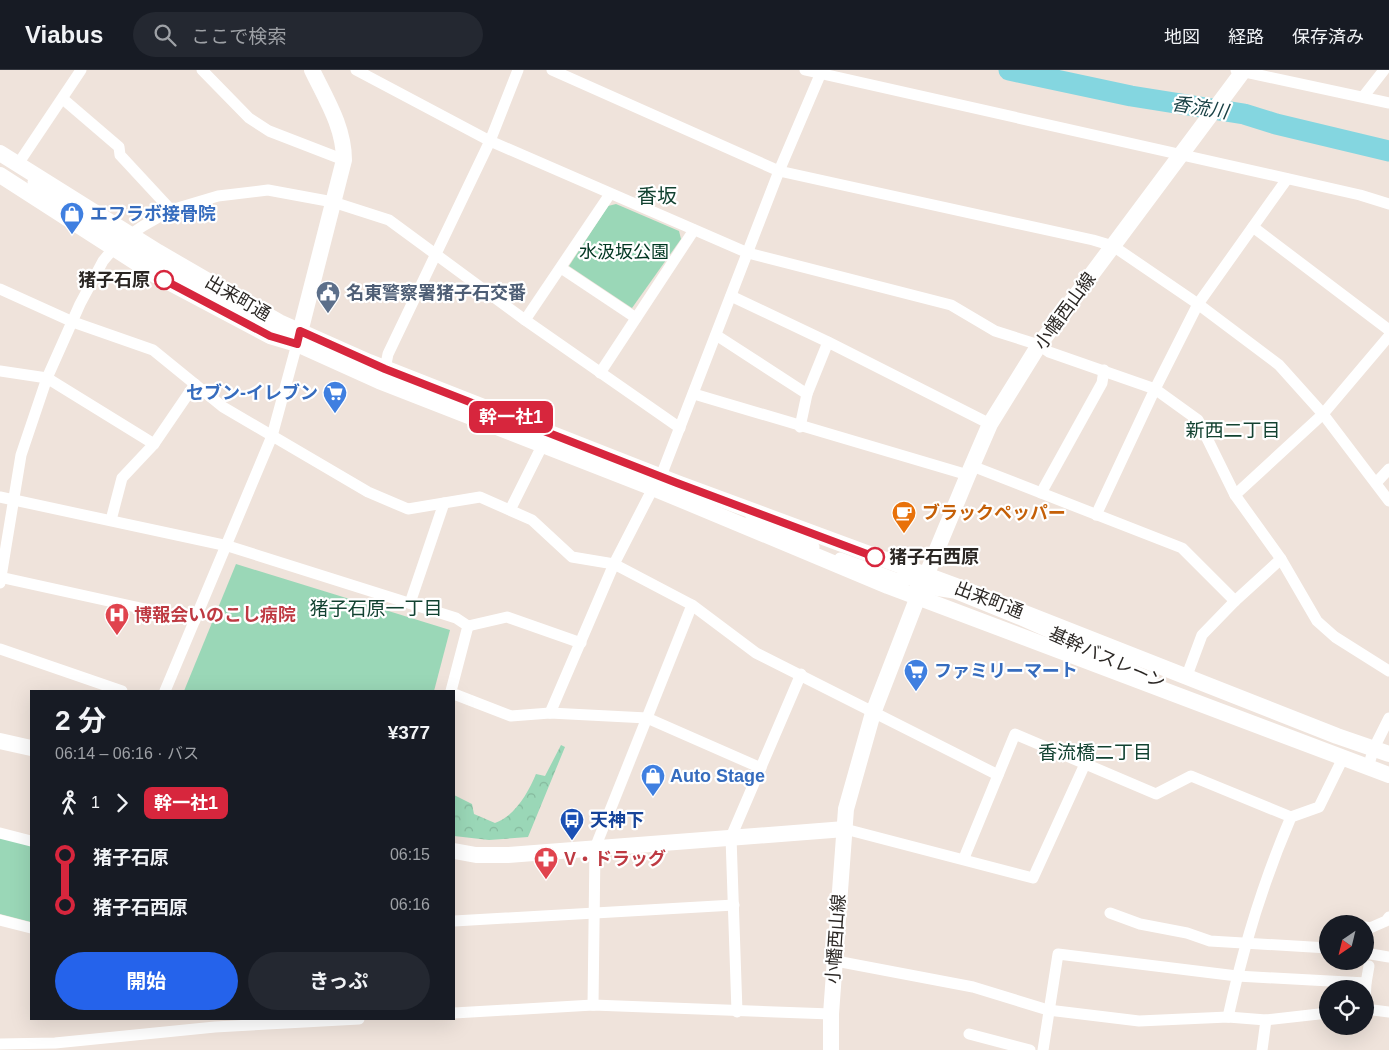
<!DOCTYPE html>
<html lang="ja">
<meta charset="utf-8">
<style>
:root{--surface:#171b24;--page:#242831;--text:#f1f3f6;--muted:#9ea1a6;--line:#363941;--accent:#2563eb}
body{margin:0;font-family:Helvetica,"Noto Sans JP",sans-serif;background:var(--page);color:var(--text);height:100vh;display:flex;flex-direction:column;font-size:19px;white-space:nowrap}
*{box-sizing:border-box;margin:0}
p{font-size:16px;color:var(--muted)}
.icon{flex:none;width:28px;height:28px;fill:none;stroke:currentColor;stroke-width:2;stroke-linecap:round;stroke-linejoin:round}
.map{position:relative;flex:1;overflow:hidden}
.details{position:absolute;left:30px;top:620px;width:425px;height:330px;display:flex;flex-direction:column;background:var(--surface);border-radius:0px;box-shadow:0 5px 20px #0002}
.details>*{flex:none}
.badge{padding:0 10px;border-radius:8px;font-size:18px;line-height:32px}
.needle{width:32px;rotate:215deg}
.fabs{position:absolute;left:1319px;top:845px;display:grid;gap:10px}
.fabs a{display:grid;place-items:center;width:55px;height:55px;border-radius:50%;background:var(--surface);box-shadow:0 5px 20px #0002;font-size:25px}
.map>.badge{position:absolute;translate:-50% -50%;box-shadow:0 0 0 2px #fff}
.legs{display:flex;align-items:center;gap:8px;height:55px;padding:0 25px;font-size:16px}
.legs p{margin-inline-start:auto}
.summary{display:flex;align-items:center;justify-content:space-between;height:85px;padding:0 25px}
h1{font-size:28px;font-weight:700;line-height:38px}
.action{display:flex;gap:10px;margin-top:auto;padding:10px 25px}
.action a{flex:1;height:58px;border-radius:30px;background:var(--accent);color:#fff;font-size:20px;font-weight:700;line-height:58px;text-align:center}
.action a+a{background:var(--page);color:var(--text)}
ul{padding:0 25px;list-style:none}
li{display:flex;align-items:center;gap:18px;height:50px;font-size:19px}
li i{display:grid;place-items:center;width:8px;height:100%;margin:0 6px;background:currentColor}
li i::after{content:'';width:12px;height:12px;margin:-6px;border:4px solid;border-radius:50%;background:var(--surface)}
li p{margin-inline-start:auto}
li:first-child i{background:linear-gradient(#0000 50%,currentColor 0)}
li:last-child i{background:linear-gradient(currentColor 50%,#0000 0)}
header{display:flex;align-items:center;gap:30px;box-sizing:border-box;height:70px;padding:0 25px;background:var(--surface);border-bottom:1px solid var(--line)}
header strong{font-size:24px}
nav{display:flex;gap:28px;margin-inline-start:auto;font-size:18px}
.search{width:350px;height:45px;background:var(--page);display:flex;align-items:center;gap:12px;box-sizing:border-box;padding:0 18px;border-radius:28px;color:var(--muted);font-size:19px}
.map>svg:first-child{display:block}
.forest{fill:url(#forest-crowns)}
.green{fill:#9ad7b7}
.lines{fill:none;stroke-linecap:round;stroke-linejoin:round}
.river{stroke:#84d6e0;stroke-width:21}
.street{stroke:#fff;stroke-width:11}
.secondary{stroke:#fff;stroke-width:16}
.line-1-casing{stroke:#fff;stroke-width:11}
.line-1{stroke:#d7263d;stroke-width:8}
.stop-1-dot{fill:#fff;stroke:#d7263d;stroke-width:2.5}
.labels{text-anchor:middle;stroke-width:4.5;stroke-linejoin:round;paint-order:stroke}
.shop-label{font-size:18px;font-weight:bold;fill:#366cbe;stroke:#fff;text-anchor:start}
.park-label{font-size:18px;fill:#003621;stroke:#fff}
.stop-label{font-size:18px;font-weight:bold;fill:#2b2724;stroke:#fff;text-anchor:end}
.service-label{font-size:18px;font-weight:bold;fill:#4e5e75;stroke:#fff;text-anchor:start}
.street-label{font-size:18px;fill:#2b2724;stroke:#fff}
.food-label{font-size:18px;font-weight:bold;fill:#c56008;stroke:#fff;text-anchor:start}
.health-label{font-size:18px;font-weight:bold;fill:#be3a42;stroke:#fff;text-anchor:start}
.transit-label{font-size:18px;font-weight:bold;fill:#164399;stroke:#fff;text-anchor:start}
.water-label{font-size:19px;font-style:italic;fill:#194145;stroke:#fff}
.neighbourhood-label{font-size:19px;fill:#124231;stroke:#fff}
.quarter-label{font-size:20px;fill:#124231;stroke:#fff}
</style>
<header>
<strong>Viabus</strong>
<div class="search"><svg class="icon" aria-label="search" viewBox="0 0 24 24"><circle cx="10" cy="10" r="6"/><path d="M15 15l6 6"/></svg>ここで検索</div>
<nav><a>地図</a><a>経路</a><a>保存済み</a></nav>
</header>
<div class="map">
<svg width="1389" height="980" viewBox="0 0 1389 980">
<defs>
<pattern id="forest-crowns" width="20" height="18" patternUnits="userSpaceOnUse" patternTransform="scale(1.25)"><rect width="20" height="18" fill="#9ad7b7"/><path d="M2 6a3 3 0 1 1 6 0M12 15a3 3 0 1 1 6 0" fill="none" stroke="#85b99d"/></pattern>
</defs>
<rect width="100%" height="100%" fill="#efe3db"/>
<path class="forest" d="M561 675 565 677 528 767 489 770 454 766V725L472 734 474 744 495 753C515 746 528 723 536 704L545 706Z"/>
<g class="green">
<path d="M616 134 679 161 681 169 632 238 569 196 608 136Z"/>
<path d="M236 494 450 560 434 621H184Z"/>
<path d="M0 768 31 775V852L0 844Z"/>
</g>
<g class="lines">
<path class="river" d="M1009 0 1131 26 1244 44 1276 54 1389 81"/>
<g class="street">
<path d="M202 0 249 48 269 61 344 90"/>
<path d="M356 0 490 71 748 183 951 235 995 261 1039 275 1049 282 1155 319 1198 350 1235 425 1281 489 1317 551 1335 567 1389 601"/>
<path d="M552 0 779 101 1093 170 1113 176 1198 234 1279 295 1323 344 1389 431"/>
<path d="M805 0 1360 125 1389 134"/>
<path d="M1236 0 1389 33"/>
<path d="M1363 27 1384 0"/>
<path d="M63 29 119 77 120 85 171 140"/>
<path d="M18 94 81 0"/>
<path d="M33 112 107 162 126 169"/>
<path d="M1253 157 1389 260"/>
<path d="M113 171 137 180 278 262"/>
<path d="M561 198 636 248"/>
<path d="M0 219 73 252 153 280 223 337 368 422 408 439 480 427 532 450 572 487 614 494 692 535 756 583 998 705"/>
<path d="M731 226 828 272 990 354"/>
<path d="M525 250 610 124"/>
<path d="M716 265 807 324"/>
<path d="M385 299 388 284 490 71 518 0"/>
<path d="M0 301 47 308 154 374"/>
<path d="M600 303 694 160"/>
<path d="M694 324 968 405"/>
<path d="M800 357 807 324 828 272"/>
<path d="M972 396 1182 478 1235 531"/>
<path d="M1376 413 1389 399"/>
<path d="M1041 423 1102 313 1104 300"/>
<path d="M1235 425 1323 344 1389 266"/>
<path d="M0 427 228 476 456 548 468 556 451 621"/>
<path d="M510 440 542 376"/>
<path d="M1096 445 1155 319 1198 234 1287 109"/>
<path d="M751 448 814 477"/>
<path d="M111 450 122 408 154 374 195 314"/>
<path d="M840 488 895 508 925 512"/>
<path d="M0 507 195 550"/>
<path d="M0 513 21 385 47 308 80 234 103 191 118 173 143 156 171 140 218 126 268 120 333 132 389 150 525 250 680 358"/>
<path d="M915 517 954 523 1021 550 1149 607"/>
<path d="M410 533 444 433"/>
<path d="M468 556 507 547 581 573"/>
<path d="M0 579 122 621"/>
<path d="M1186 608 1202 565 1235 531 1281 489"/>
<path d="M165 621 272 366 297 274 292 271"/>
<path d="M454 624 511 646 550 643 647 648 761 698"/>
<path d="M550 643 614 494 653 418 661 406 779 101 820 5"/>
<path d="M1368 697 1374 678 1389 648"/>
<path d="M845 759 1033 808 1085 694"/>
<path d="M0 763 31 771"/>
<path d="M964 788 1015 664 1156 724 1191 706 1291 747"/>
<path d="M1110 843 1140 854 1187 863 1210 871 1328 878"/>
<path d="M0 850 31 858"/>
<path d="M454 851 734 835"/>
<path d="M1365 857 1370 858 1386 851 1389 847"/>
<path d="M1365 883 1389 887"/>
<path d="M836 891 973 917 1048 940 1139 951 1228 947 1266 950 1328 943"/>
<path d="M1366 913 1369 896"/>
<path d="M593 935 595 778 692 535"/>
<path d="M1365 939 1389 942"/>
<path d="M737 942 731 767 801 604"/>
<path d="M454 943 593 935 831 944"/>
<path d="M1228 947C1243 878 1263 812 1291 747L1319 737 1343 688"/>
<path d="M969 964 1030 980"/>
<path d="M0 974 55 973 215 957 359 949"/>
<path d="M1043 980 1058 884 1237 906 1366 913 1365 931"/>
<path d="M1262 980 1266 950"/>
</g>
<g class="secondary">
<path d="M0 83 158 182 279 252 369 292 677 413 956 516 1337 666 1389 684"/>
<path d="M0 105 157 206 270 266 297 274 379 311 653 418 888 516 1389 705"/>
<path d="M298 270 344 90C344 57 326 29 312 0"/>
<path d="M0 671 31 678"/>
<path d="M454 781 476 785H508L845 759"/>
<path d="M831 980V944L846 739 873 643 926 506 968 405 990 354 1039 275 1244 0"/>
</g>
</g>
<g class="lines">
<defs>
<path id="line-1" d="M164 210 270 266 297 274 300 261 385 299 677 413 875 487"/>
</defs>
<use href="#line-1" class="line-1-casing"/>
<use href="#line-1" class="line-1"/>
</g>
<defs>
<symbol id="shop-pin" viewBox="-11 -11 22 30"><path d="M0 17L-7.5 6A9.5 9.5 0 1 1 7.5 6Z" fill="#3f7fe0" stroke="#fff"/><path d="M-5-2.5h2.3a2.7 3.5 0 0 1 5.4 0H5L5.5 6h-11ZM-1.5-2.5h3a1.5 2.3 0 0 0-3 0Z" fill="#fff"/></symbol>
<symbol id="civic-pin" viewBox="-11 -11 22 30"><path d="M0 17L-7.5 6A9.5 9.5 0 1 1 7.5 6Z" fill="#5c6f8a" stroke="#fff"/><path d="M-.6-6.5H3V-4.5H.6V-3L4-1V1h2V6H-6V1h2V-1L-.6-3ZM-1.2 2.5V6h2.4V2.5Z" fill="#fff"/></symbol>
<symbol id="supermarket-pin" viewBox="-11 -11 22 30"><path d="M0 17L-7.5 6A9.5 9.5 0 1 1 7.5 6Z" fill="#3f7fe0" stroke="#fff"/><path d="M-6-5.5h2.5l.6 2H6L4.5 2H-2.5L-4.4-4H-6ZM-1.5 3.2a1.3 1.3 0 1 0 .1 0ZM3 3.2a1.3 1.3 0 1 0 .1 0Z" fill="#fff"/></symbol>
<symbol id="cafe-pin" viewBox="-11 -11 22 30"><path d="M0 17L-7.5 6A9.5 9.5 0 1 1 7.5 6Z" fill="#e8710a" stroke="#fff"/><path d="M-5.5-4.5H6V0H3Q3 3.5 0 3.5H-2.5Q-5.5 3.5-5.5 0ZM3-3.2v2h1.7v-2ZM-6 4.5H4V6H-6Z" fill="#fff"/></symbol>
<symbol id="hospital-pin" viewBox="-11 -11 22 30"><path d="M0 17L-7.5 6A9.5 9.5 0 1 1 7.5 6Z" fill="#e0444e" stroke="#fff"/><path d="M-5-5h3v3.5h4V-5h3V5h-3V1.5h-4V5h-3Z" fill="#fff"/></symbol>
<symbol id="bus-pin" viewBox="-11 -11 22 30"><path d="M0 17L-7.5 6A9.5 9.5 0 1 1 7.5 6Z" fill="#1a4fb4" stroke="#fff"/><path d="M-5-6H5V4H4V6H2V4H-2V6H-4V4H-5ZM-3.5-4V0h7V-4ZM-3.5 1.2v1.5H-2V1.2ZM2 1.2v1.5H3.5V1.2Z" fill="#fff"/></symbol>
<symbol id="pharmacy-pin" viewBox="-11 -11 22 30"><path d="M0 17L-7.5 6A9.5 9.5 0 1 1 7.5 6Z" fill="#e0444e" stroke="#fff"/><path d="M-2-6h4v4h4v4h-4v4h-4v-4h-4v-4h4Z" fill="#fff"/></symbol>
</defs>
<g fill-rule="evenodd">
<use href="#shop-pin" x="58" y="130" width="28" height="38"/>
<use href="#civic-pin" x="314" y="209" width="28" height="38"/>
<use href="#supermarket-pin" x="321" y="309" width="28" height="38"/>
<use href="#cafe-pin" x="890" y="429" width="28" height="38"/>
<use href="#hospital-pin" x="103" y="531" width="28" height="38"/>
<use href="#supermarket-pin" x="902" y="587" width="28" height="38"/>
<use href="#shop-pin" x="639" y="692" width="28" height="38"/>
<use href="#bus-pin" x="558" y="736" width="28" height="38"/>
<use href="#pharmacy-pin" x="532" y="775" width="28" height="38"/>
</g>
<g class="stop-1-dot">
<circle cx="164" cy="210" r="9"/>
<circle cx="875" cy="487" r="9"/>
</g>
<g class="labels">
<g class="shop-label">
<text x="90" y="150">エフラボ接骨院</text>
<text x="318" y="329" text-anchor="end">セブン-イレブン</text>
<text x="934" y="607">ファミリーマート</text>
<text x="670" y="712">Auto Stage</text>
</g>
<g class="park-label">
<text x="624" y="188">水汲坂公園</text>
</g>
<g class="stop-label">
<text x="150" y="216">猪子石原</text>
<text x="889" y="493" text-anchor="start">猪子石西原</text>
</g>
<g class="service-label">
<text x="346" y="229">名東警察署猪子石交番</text>
</g>
<g class="street-label">
<text transform="translate(238 228) rotate(30)" y="6">出来町通</text>
<text transform="translate(1065 241) rotate(-54)" y="6">小幡西山線</text>
<text transform="translate(989 530) rotate(21)" y="6">出来町通</text>
<text transform="translate(1107 588) rotate(24)" y="6">基幹バスレーン</text>
<text transform="translate(836 869) rotate(-86)" y="6">小幡西山線</text>
</g>
<g class="food-label">
<text x="922" y="449">ブラックペッパー</text>
</g>
<g class="health-label">
<text x="134" y="551">博報会いのこし病院</text>
<text x="564" y="795">V・ドラッグ</text>
</g>
<g class="transit-label">
<text x="590" y="756">天神下</text>
</g>
<g class="water-label">
<text transform="translate(1200 37) rotate(9)" y="7">香流川</text>
</g>
<g class="neighbourhood-label">
<text x="1233" y="367">新西二丁目</text>
<text x="376" y="545">猪子石原一丁目</text>
<text x="1095" y="689">香流橋二丁目</text>
</g>
<g class="quarter-label">
<text x="657" y="133">香坂</text>
</g>
</g>
</svg>
<div class="fabs">
<a><svg class="needle" viewBox="-14 -14 28 28"><path d="M0-13l5 13h-10z" fill="#e53935"/><path d="M0 13l5-13h-10z" fill="#9ea1a6"/></svg></a>
<a><svg class="icon" aria-label="locate" viewBox="0 0 24 24"><circle cx="12" cy="12" r="6"/><path d="M12 2v4M12 18v4M2 12h4M18 12h4"/></svg></a>
</div>
<b class="badge" style="left:511px;top:347px;background:#d7263d;color:#fff">幹一社1</b>
<section class="details">
<div class="summary"><div><h1>2 分</h1><p>06:14 – 06:16 · バス</p></div><b>¥377</b></div>
<div class="legs"><svg class="icon" aria-label="walk" viewBox="0 0 24 24"><circle cx="13" cy="4" r="2"/><path d="M13 8l-2 6 4 7M11 14l-3 7M7 12l3-4h3l4 4"/></svg>1<svg class="icon" aria-label="forward" viewBox="0 0 24 24"><path d="M9 5l7 7-7 7"/></svg><b class="badge" style="background:#d7263d;color:#fff">幹一社1</b></div>
<ul>
<li><i style="color:#d7263d"></i><b>猪子石原</b><p>06:15</p></li>
<li><i style="color:#d7263d"></i><b>猪子石西原</b><p>06:16</p></li>
</ul>
<div class="action"><a>開始</a><a>きっぷ</a></div>
</section>
</div>
